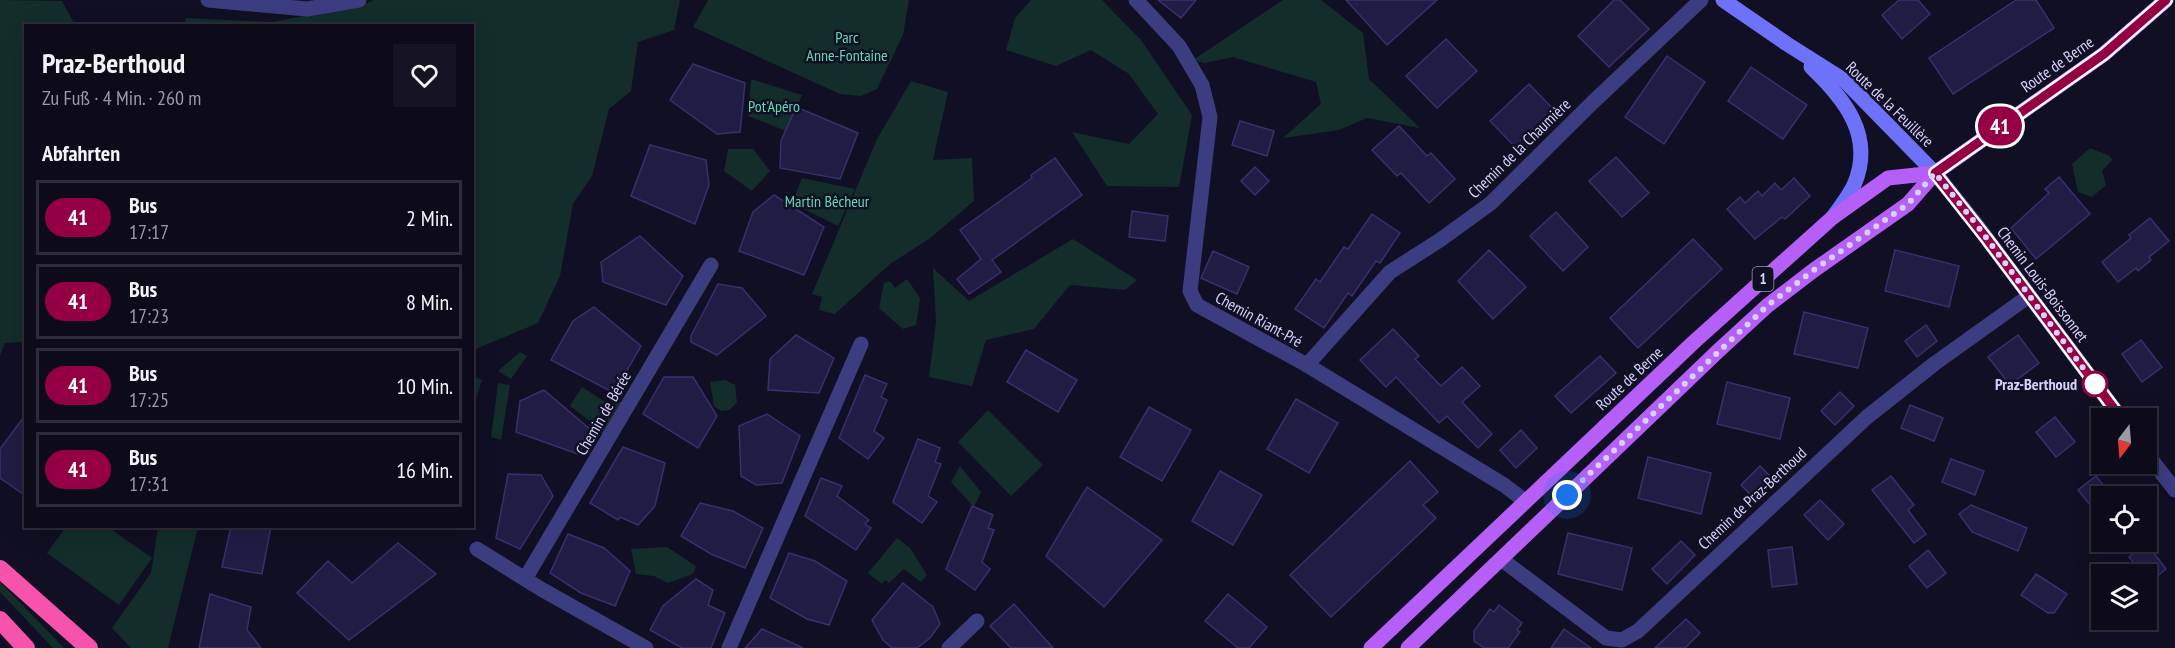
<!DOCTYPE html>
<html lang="de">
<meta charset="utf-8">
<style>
:root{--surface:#0d0b1a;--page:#161423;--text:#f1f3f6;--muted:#9a9ba2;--line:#2d2b39}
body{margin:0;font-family:"PT Sans Narrow",sans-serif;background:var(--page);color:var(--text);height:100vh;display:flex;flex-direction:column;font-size:22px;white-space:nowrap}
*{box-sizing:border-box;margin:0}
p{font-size:20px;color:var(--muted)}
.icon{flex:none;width:33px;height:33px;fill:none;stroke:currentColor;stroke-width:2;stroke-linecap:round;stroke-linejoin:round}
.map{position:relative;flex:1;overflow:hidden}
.side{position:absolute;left:24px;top:24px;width:450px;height:504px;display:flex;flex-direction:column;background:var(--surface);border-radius:0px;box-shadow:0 6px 24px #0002,0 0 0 2px var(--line)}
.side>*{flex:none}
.badge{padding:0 12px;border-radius:20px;font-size:21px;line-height:39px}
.needle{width:39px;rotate:196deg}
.buttons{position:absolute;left:2091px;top:408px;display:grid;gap:12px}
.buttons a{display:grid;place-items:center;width:66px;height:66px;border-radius:0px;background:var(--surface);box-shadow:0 6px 24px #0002,0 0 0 2px var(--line);font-size:30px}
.you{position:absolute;width:30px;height:30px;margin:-15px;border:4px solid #fff;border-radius:50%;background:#1a73e8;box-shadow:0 0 0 9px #1a73e833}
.map>.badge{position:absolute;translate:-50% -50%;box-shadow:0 0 0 3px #fff}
h2{padding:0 18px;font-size:22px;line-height:54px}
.round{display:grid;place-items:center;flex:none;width:63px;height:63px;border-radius:0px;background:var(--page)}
.head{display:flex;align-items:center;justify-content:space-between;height:102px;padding:0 18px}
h1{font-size:28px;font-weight:700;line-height:45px}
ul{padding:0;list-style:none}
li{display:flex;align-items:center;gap:18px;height:75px;margin:0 12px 9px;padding:0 6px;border:3px solid var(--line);border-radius:0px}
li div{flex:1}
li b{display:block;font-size:22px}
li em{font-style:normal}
li .badge{min-width:66px;font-weight:700;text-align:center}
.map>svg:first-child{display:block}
.green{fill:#122d2a}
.building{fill:#211c43;stroke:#382f6e;stroke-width:1.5}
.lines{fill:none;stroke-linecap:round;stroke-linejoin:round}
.minor{stroke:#3c3d80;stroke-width:15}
.secondary{stroke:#6e72f9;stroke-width:15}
.primary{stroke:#b65ef8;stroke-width:15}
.motorway{stroke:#f853ac;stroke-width:18}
.line-casing{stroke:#fff;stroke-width:14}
.line{stroke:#940043;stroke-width:9}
.walk{stroke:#d5d3fd;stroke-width:6;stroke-dasharray:0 10.8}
.stop-dot{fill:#fff;stroke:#940043;stroke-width:3}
.labels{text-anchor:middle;stroke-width:5;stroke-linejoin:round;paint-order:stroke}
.shield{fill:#110f23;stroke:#9a98bc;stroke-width:1.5}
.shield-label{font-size:15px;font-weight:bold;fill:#d5d3fd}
.park-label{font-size:16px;fill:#62dab5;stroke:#110f23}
.street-label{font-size:16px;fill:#d5d3fd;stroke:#110f23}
.stop-label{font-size:16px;font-weight:bold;fill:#d5d3fd;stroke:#110f23;text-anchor:end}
</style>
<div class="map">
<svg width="2175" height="648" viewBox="0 0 2175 648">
<rect width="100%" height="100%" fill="#110f23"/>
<g class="green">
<path d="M0 0 62 1 75 25 26 26 25 342 5 343 0 356Z"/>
<path d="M374 0H680L674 30 638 42 631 91 609 109 592 176 573 204 560 276 538 323 473 350 472 26H183L186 18 272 22 363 5Z"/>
<path d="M708 0H909L903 35 877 89 861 96 840 94 693 27Z"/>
<path d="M1031 0H1102L1141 40 1192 115 1179 187 1107 186 1072 132 1129 144 1158 114 1129 74 1091 50 1056 66 1006 50 1015 18Z"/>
<path d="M1283 0H1321L1363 33 1369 79 1420 128 1367 118 1339 130 1283 138 1321 104 1316 82 1233 57 1205 63 1193 60Z"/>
<path d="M751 79 802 95 786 131 748 116Z"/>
<path d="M911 81 948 92 933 160 972 158 974 201 929 239 890 264 835 314 819 310 822 297 812 294 877 139Z"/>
<path d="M2090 148 2110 156 2112 160 2102 171 2106 185 2092 197 2078 192 2072 164Z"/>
<path d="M728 149H753L770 171 752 191 724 171Z"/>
<path d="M802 178 855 189 838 226 792 203Z"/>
<path d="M1073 239 1137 280 1125 290 1070 285 1034 329 986 340 972 386 929 377 936 322 933 268 969 301Z"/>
<path d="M907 279 920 298 916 325 903 329 879 308 884 283 890 281 895 288Z"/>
<path d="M520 352 527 356 511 379 498 371Z"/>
<path d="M473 376 482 380 473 407Z"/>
<path d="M725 380 735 385 737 403 729 410 721 411 714 406 710 382Z"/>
<path d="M498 383 510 385 501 440 491 437Z"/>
<path d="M582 387 607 403 611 397 621 403 603 435 594 429 595 425 570 406Z"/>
<path d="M988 410 1043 465 1011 496 958 442Z"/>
<path d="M960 466 981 492 974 507 951 482Z"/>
<path d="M108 527 152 558 119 605 47 553 66 527Z"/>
<path d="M158 527H198L168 648H131L112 628 151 573Z"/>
<path d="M897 538 910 548 927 575 921 582 904 569 889 583 885 580 882 584 868 573Z"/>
<path d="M667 547 696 566 693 574 668 583 654 576 636 574 631 549Z"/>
<path d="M0 582 64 648H53L0 592Z"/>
</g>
<g class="building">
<path d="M1158 0H1196L1181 18Z"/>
<path d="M1346 0H1437L1387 45Z"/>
<path d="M1614 0H1620L1649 29 1609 67 1578 36Z"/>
<path d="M1899 0H1918L1930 14 1902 39 1882 15Z"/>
<path d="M2016 0H2036L2054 28 1953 94 1929 58Z"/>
<path d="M1446 39 1477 71 1437 108 1406 76Z"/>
<path d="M1667 56 1705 82 1664 144 1625 117Z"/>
<path d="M693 64 745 83 740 132 717 134 670 100Z"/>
<path d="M1751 67 1807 105 1783 139 1728 101Z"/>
<path d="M1529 84 1560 116 1521 153 1490 121Z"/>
<path d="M796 107 858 133 840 179 780 168 781 141Z"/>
<path d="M1240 121 1274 131 1267 156 1232 145Z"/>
<path d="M1399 126 1427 156 1431 153 1455 179 1429 203 1401 173 1397 176 1372 150Z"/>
<path d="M650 145 706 160 709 185 695 224 631 196Z"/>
<path d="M1616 157 1649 193 1622 217 1589 181Z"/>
<path d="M1055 158 1082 195 992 260 1001 272 969 294 957 279 981 259 960 230 1032 178 1031 175Z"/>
<path d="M1255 167 1269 181 1255 195 1241 181Z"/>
<path d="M2059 177 2090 214 2036 259 2011 228 2049 193 2045 189Z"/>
<path d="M1794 178 1810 196 1785 219 1782 217 1755 239 1727 209 1740 197 1745 203 1758 191 1762 196 1775 183 1781 190Z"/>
<path d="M774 195 824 227 804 275 739 251 753 212Z"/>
<path d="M1132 211 1168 216 1165 241 1129 237Z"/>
<path d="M1556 212 1588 247 1563 271 1530 236Z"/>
<path d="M1372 214 1400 233 1380 263 1376 261 1352 296 1348 293 1324 328 1295 309 1316 279 1320 282 1344 247 1348 249Z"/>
<path d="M2150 218 2169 241 2149 257 2151 260 2138 271 2136 268 2118 282 2102 262 2131 238 2129 235Z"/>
<path d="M640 236 683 276 666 305 603 282 601 262Z"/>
<path d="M1693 239 1722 269 1638 348 1610 318Z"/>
<path d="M1489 250 1526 287 1493 319 1458 281Z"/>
<path d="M1895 250 1959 266 1949 307 1885 291Z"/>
<path d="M1213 251 1249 267 1237 294 1201 278Z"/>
<path d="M718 284 742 288 766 316 717 355 691 342V336Z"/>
<path d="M594 307 641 346 614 393 551 360 573 321Z"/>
<path d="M1804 312 1868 328 1858 368 1794 354Z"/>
<path d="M1926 325 1937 341 1917 357 1905 341Z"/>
<path d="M1393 329 1419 356 1415 359 1441 386 1462 367 1480 386 1462 402 1492 434 1478 448 1447 416 1439 423 1396 377 1386 387 1360 360Z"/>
<path d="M796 335 834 358 819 393 768 390 770 359Z"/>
<path d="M2018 335 2039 363 2010 385 1988 357Z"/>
<path d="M2141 340 2162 367 2142 382 2122 354Z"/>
<path d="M1026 350 1077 380 1058 412 1007 382Z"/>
<path d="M1600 356 1616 373 1571 413 1555 396Z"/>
<path d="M865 375 887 384 881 397 887 400 874 431 884 438 868 459 839 438Z"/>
<path d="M664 377H693L717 416 698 448 643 414Z"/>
<path d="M1727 382 1790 398 1780 439 1717 424Z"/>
<path d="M544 390 592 431 578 454 516 432 520 401Z"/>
<path d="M1840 392 1854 406 1835 425 1821 411Z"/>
<path d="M1296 399 1338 423 1309 473 1267 449Z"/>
<path d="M1910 405 1943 418 1934 441 1901 428Z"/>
<path d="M1149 407 1191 430 1162 481 1120 457Z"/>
<path d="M26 414V496L0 478V449Z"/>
<path d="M767 414 800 436 782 483 756 485 741 476 739 426Z"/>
<path d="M2055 417 2075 442 2056 457 2036 432Z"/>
<path d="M1521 430 1537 448 1516 468 1500 450Z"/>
<path d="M918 439 940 448 935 462 941 464 928 496 937 502 922 523 893 502Z"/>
<path d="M623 447 665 463 655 506 638 525 620 517 618 520 590 503Z"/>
<path d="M1648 457 1711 473 1701 514 1638 498Z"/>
<path d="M1951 459 1984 471 1975 495 1942 482Z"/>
<path d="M1410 461 1438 492 1423 505 1436 518 1331 617 1290 575Z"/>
<path d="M1760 466 1774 480 1755 499 1741 485Z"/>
<path d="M1220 471 1262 495 1233 545 1192 521Z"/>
<path d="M508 474 541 475 553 496 520 549 496 538Z"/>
<path d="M1891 476 1914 505 1908 510 1926 534 1914 543 1872 490Z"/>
<path d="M2096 476 2112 496H2102V520L2078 490Z"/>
<path d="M821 478 842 486 837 496 869 520 865 524 871 528 856 550 805 516Z"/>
<path d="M1087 487 1162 540 1104 607 1046 556Z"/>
<path d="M1820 500 1844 524 1828 540 1804 515Z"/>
<path d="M700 503 733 511 763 528 745 568 711 554 681 536Z"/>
<path d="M1971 505 2027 528 2018 551 1972 532 1959 514Z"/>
<path d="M972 506 993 515 988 528 994 530 982 562 990 569 975 590 946 569Z"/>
<path d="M231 526H271L262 574 222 567Z"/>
<path d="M1568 533 1632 548 1622 590 1558 574Z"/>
<path d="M568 534 604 548 630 571 615 606 581 593 550 573Z"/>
<path d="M1681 541 1695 555 1667 584 1652 569Z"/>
<path d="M398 543 436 574 349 640 297 593 328 561 352 583Z"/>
<path d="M2146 543 2166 569 2149 583 2146 574H2143L2129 557Z"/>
<path d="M1792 547 1797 584 1772 587 1768 550Z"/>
<path d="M1928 550 1946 573 1927 588 1909 566Z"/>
<path d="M789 553 815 561 847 581 829 625 807 619 770 598Z"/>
<path d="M2036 574 2067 594 2054 613H2048L2021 595Z"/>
<path d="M696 579 713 590 708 605 725 613 711 648H682L650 630 663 606Z"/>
<path d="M903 583 933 607 940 624 930 638 917 648H892L883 640 872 620Z"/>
<path d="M210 594 251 607 247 630 261 648H199Z"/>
<path d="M1228 594 1267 627 1249 648H1238L1205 621Z"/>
<path d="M1014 604 1053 648H1011L990 626Z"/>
<path d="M1499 605 1522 623 1517 630 1520 632 1508 648H1484L1474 641V631L1490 609 1494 612Z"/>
<path d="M1686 619 1700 633 1685 648H1655Z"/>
<path d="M762 629 803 648H745Z"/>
<path d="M1564 629 1591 648H1551Z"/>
</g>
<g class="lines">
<g class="minor">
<path d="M208 0 307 9 359 0"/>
<path d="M1136 0 1179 46 1202 85 1210 117 1190 291 1197 305 1307 365 1504 485 1525 501"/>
<path d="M1935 173 1976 224 2121 418"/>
<path d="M1307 365 1390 272 1440 240 1491 203 1592 103 1701 0"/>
<path d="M2146 453 2175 490"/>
<path d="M477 549 541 589 646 648"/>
<path d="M1501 559 1606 638 1622 640 1638 631 1867 417 1934 364 2029 296"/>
<path d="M525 579 711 265"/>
<path d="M729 648 861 344"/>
<path d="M949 648 977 621"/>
</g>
<g class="secondary">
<path d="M1723 0 1787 44 1844 80 1935 173"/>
<path d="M1811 67C1845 99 1875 137 1854 185 1849 196 1840 207 1833 217"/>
</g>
<g class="primary">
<path d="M1371 648 1695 341 1832 218 1888 178 1935 173"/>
<path d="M1408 648 1717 352 1767 306 1814 270 1908 204 1935 173 2104 54 2166 0"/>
</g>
<g class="motorway">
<path d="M0 569 89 648"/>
<path d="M0 620 26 648"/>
</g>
</g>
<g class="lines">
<defs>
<path id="line" d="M2121 418 1987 239 1935 173 2104 54 2166 0"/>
</defs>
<use href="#line" class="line-casing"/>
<use href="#line" class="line"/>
<path class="walk" d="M1567 495 1767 306 1814 270 1908 204 1935 173 1976 224 2095 384"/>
</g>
<circle class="stop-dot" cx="2095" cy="384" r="12"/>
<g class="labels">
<rect class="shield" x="1752.5" y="267" width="21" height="24" rx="4.5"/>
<g class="shield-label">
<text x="1763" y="284">1</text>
</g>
<g class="park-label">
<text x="847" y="43">Parc<tspan x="847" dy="18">Anne-Fontaine</tspan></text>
<text x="774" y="112">Pot'Apéro</text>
<text x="827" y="207">Martin Bêcheur</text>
</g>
<g class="street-label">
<text transform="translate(2057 64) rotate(-35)" y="6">Route de Berne</text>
<text transform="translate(1890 104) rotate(44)" y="6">Route de la Feuillère</text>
<text transform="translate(1519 148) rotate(-44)" y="6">Chemin de la Chaumière</text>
<text transform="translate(2043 284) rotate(53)" y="6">Chemin Louis-Boissonnet</text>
<text transform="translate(1259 319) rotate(29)" y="6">Chemin Riant-Pré</text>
<text transform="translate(1629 378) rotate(-43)" y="6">Route de Berne</text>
<text transform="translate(603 413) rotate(-60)" y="6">Chemin de Bérée</text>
<text transform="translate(1752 498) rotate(-43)" y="6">Chemin de Praz-Berthoud</text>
</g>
<g class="stop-label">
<text x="2077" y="390">Praz-Berthoud</text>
</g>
</g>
</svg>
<div class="buttons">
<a><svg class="needle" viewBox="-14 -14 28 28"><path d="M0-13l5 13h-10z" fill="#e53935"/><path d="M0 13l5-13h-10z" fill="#9a9ba2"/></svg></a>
<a><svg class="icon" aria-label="locate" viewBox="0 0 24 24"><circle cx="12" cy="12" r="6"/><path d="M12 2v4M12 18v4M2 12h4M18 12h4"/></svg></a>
<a><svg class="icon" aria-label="layers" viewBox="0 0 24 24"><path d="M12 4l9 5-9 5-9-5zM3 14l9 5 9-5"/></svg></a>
</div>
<div class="you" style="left:1567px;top:495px"></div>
<b class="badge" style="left:2000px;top:126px;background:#940043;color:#fff">41</b>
<section class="side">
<div class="head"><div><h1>Praz-Berthoud</h1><p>Zu Fuß · 4 Min. · 260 m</p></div><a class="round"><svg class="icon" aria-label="heart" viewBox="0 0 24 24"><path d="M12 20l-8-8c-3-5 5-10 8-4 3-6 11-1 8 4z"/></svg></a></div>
<h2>Abfahrten</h2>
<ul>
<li><span class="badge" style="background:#940043;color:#fff">41</span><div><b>Bus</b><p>17:17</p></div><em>2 Min.</em></li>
<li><span class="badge" style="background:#940043;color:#fff">41</span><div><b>Bus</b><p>17:23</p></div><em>8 Min.</em></li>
<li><span class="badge" style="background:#940043;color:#fff">41</span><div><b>Bus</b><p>17:25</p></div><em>10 Min.</em></li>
<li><span class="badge" style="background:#940043;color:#fff">41</span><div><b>Bus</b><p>17:31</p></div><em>16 Min.</em></li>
</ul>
</section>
</div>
